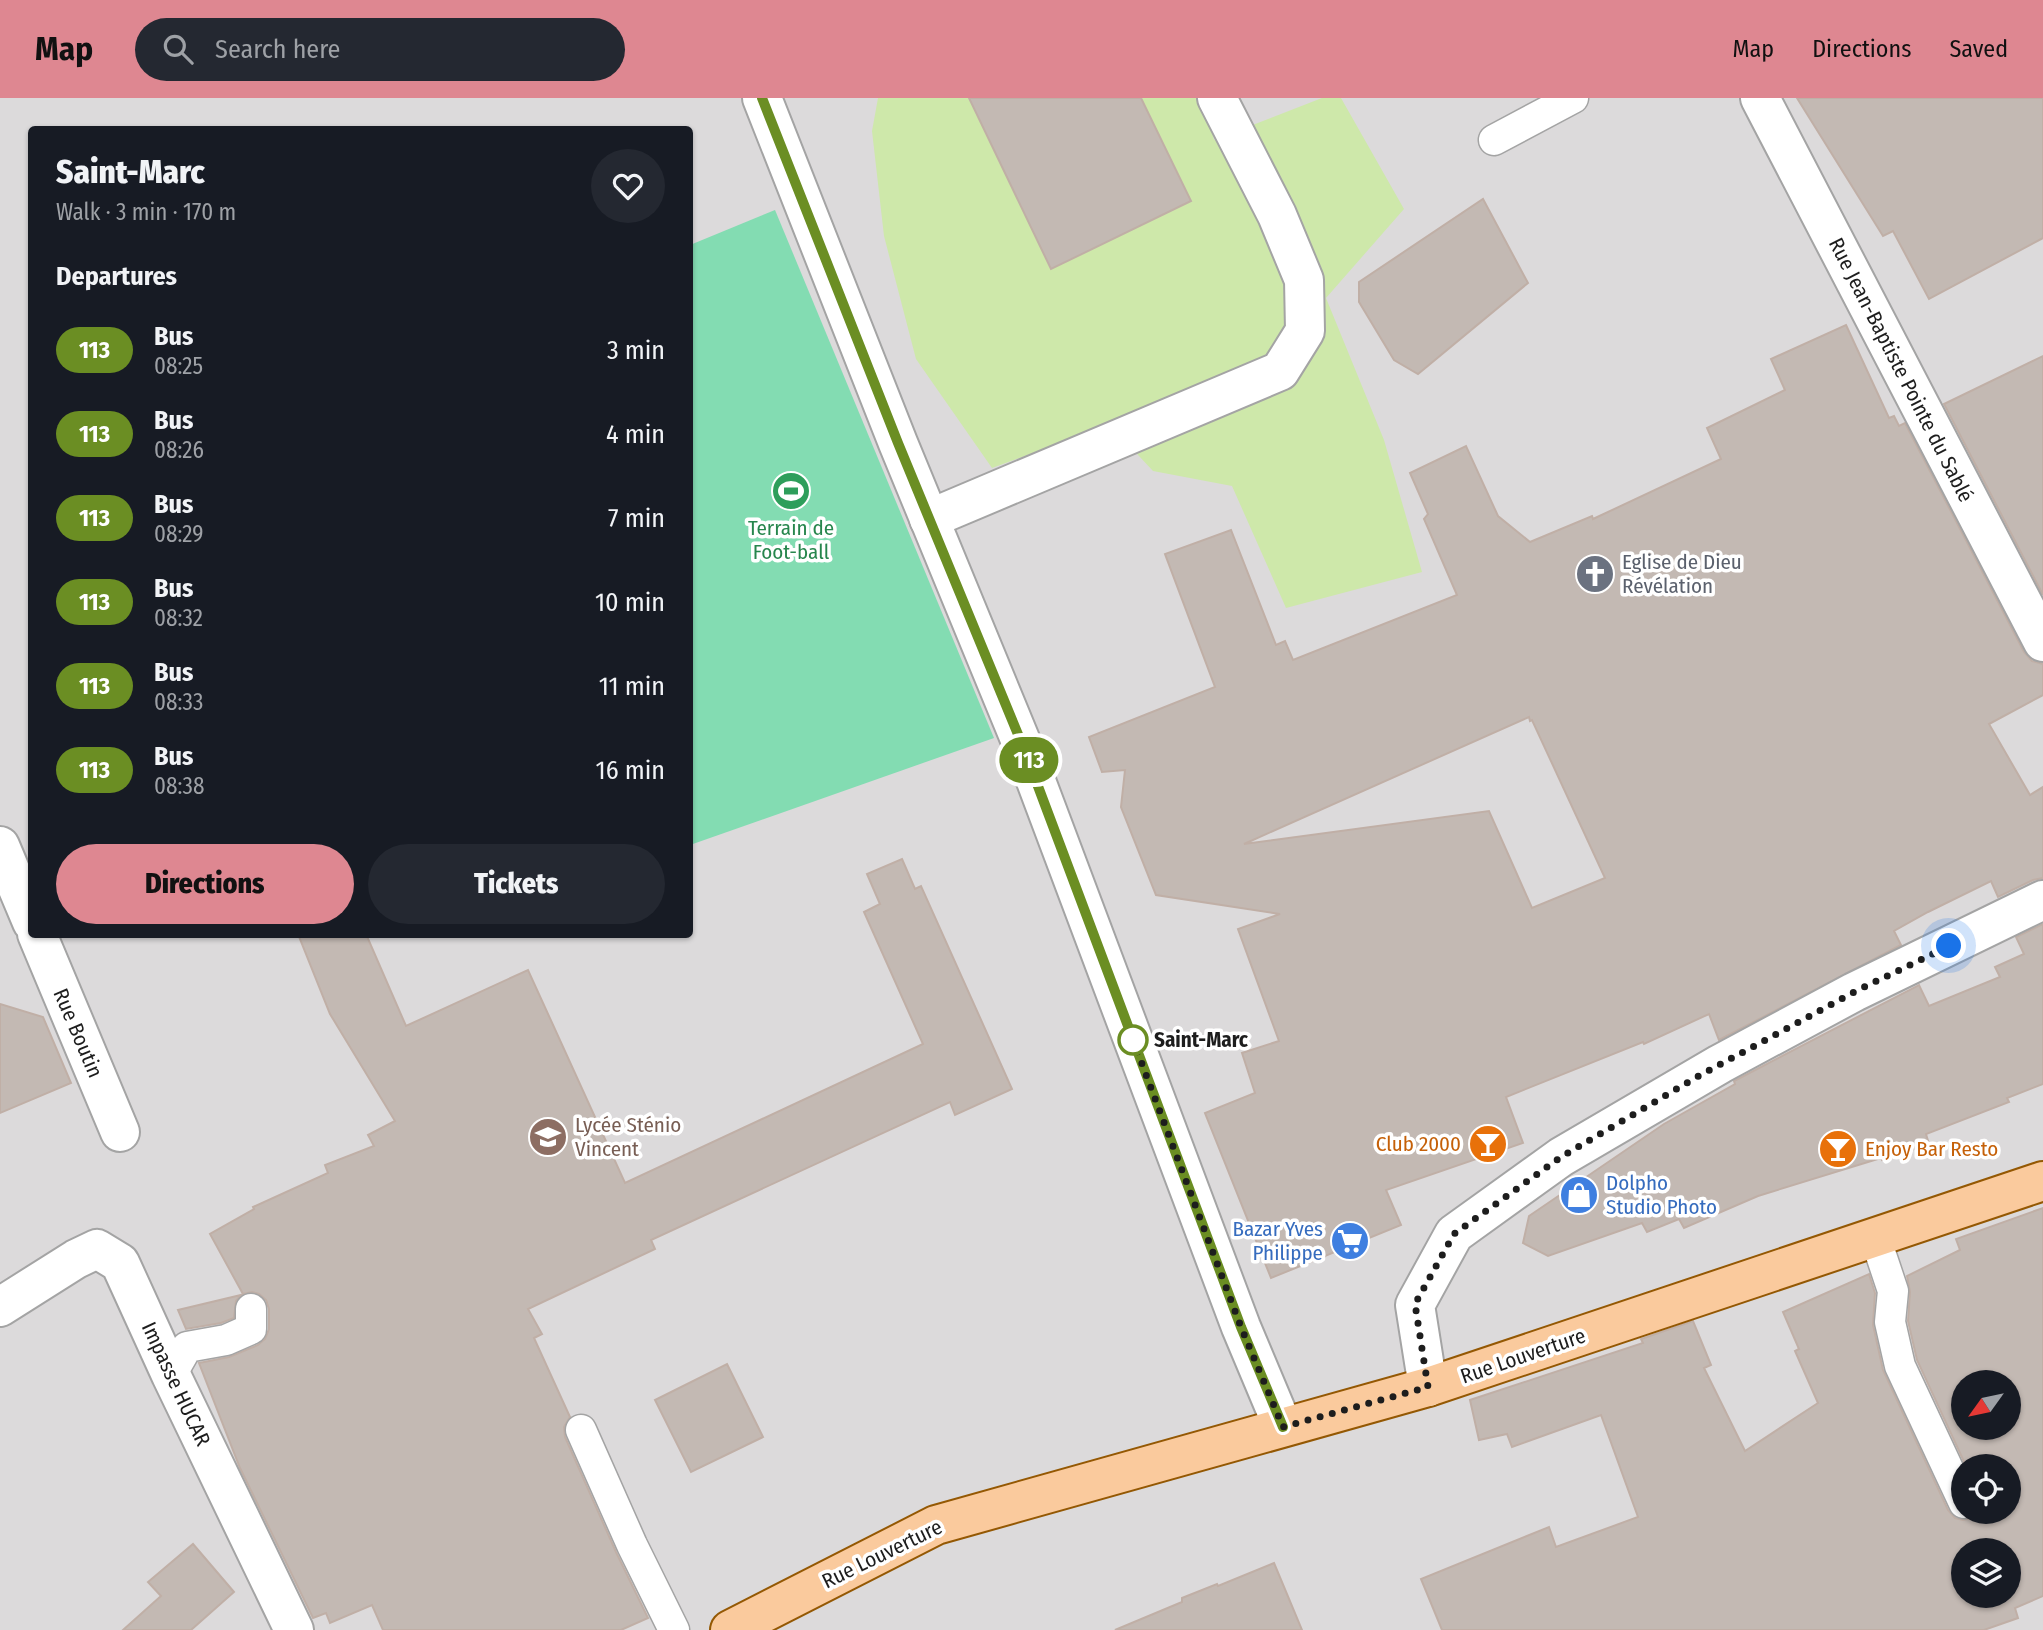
<!DOCTYPE html>
<meta charset="utf-8">
<style>
:root{--surface:#171b24;--page:#242831;--text:#f1f3f6;--muted:#9ea1a6;--accent:#de8791}
body{margin:0;font-family:"Fira Sans Condensed",sans-serif;background:var(--page);color:var(--text);height:100vh;display:flex;flex-direction:column;font-size:26px;white-space:nowrap}
*{box-sizing:border-box;margin:0}
p{font-size:23px;color:var(--muted)}
.icon{flex:none;width:38px;height:38px;fill:none;stroke:currentColor;stroke-width:2;stroke-linecap:round;stroke-linejoin:round}
.map{position:relative;flex:1;overflow:hidden}
.sheet{position:absolute;left:28px;top:28px;width:665px;height:812px;display:flex;flex-direction:column;background:var(--surface);border-radius:7px;box-shadow:0 2px 5px #0004}
.sheet>*{flex:none}
.badge{padding:0 14px;border-radius:23px;font-size:24px;line-height:46px}
.needle{width:46px;rotate:237deg}
.buttons{position:absolute;left:1951px;top:1272px;display:grid;gap:14px}
.buttons a{display:grid;place-items:center;width:70px;height:70px;border-radius:50%;background:var(--surface);box-shadow:0 2px 5px #0004;font-size:35px}
.you{position:absolute;width:35px;height:35px;margin:-18px;border:5px solid #fff;border-radius:50%;background:#1a73e8;box-shadow:0 0 0 10px #1a73e833}
.map>.badge{position:absolute;translate:-50% -50%;box-shadow:0 0 0 4px #fff}
h2{padding:0 28px;font-size:26px;line-height:63px}
.round{display:grid;place-items:center;flex:none;width:74px;height:74px;border-radius:37px;background:var(--page)}
.head{display:flex;align-items:center;justify-content:space-between;height:119px;padding:0 28px}
h1{font-size:33px;font-weight:800;line-height:52px}
.primary-button{display:flex;gap:14px;margin-top:auto;padding:14px 28px}
.primary-button a{flex:1;height:80px;border-radius:42px;background:var(--accent);color:#111;font-size:28px;font-weight:800;line-height:80px;text-align:center}
.primary-button a+a{background:var(--page);color:var(--text)}
ul{padding:0;list-style:none}
li{display:flex;align-items:center;gap:21px;height:84px;padding:0 28px}
li div{flex:1}
li b{display:block;font-size:26px}
li em{font-style:normal}
li .badge{min-width:77px;font-weight:700;text-align:center}
header{display:flex;align-items:center;gap:42px;box-sizing:border-box;height:98px;padding:0 35px;background:var(--accent);color:#111}
header strong{font-size:33px}
nav{display:flex;gap:38px;margin-inline-start:auto;font-size:24px}
.search{width:490px;height:63px;background:var(--page);display:flex;align-items:center;gap:18px;box-sizing:border-box;padding:0 24px;border-radius:38px;color:var(--muted);font-size:26px}
.map>svg:first-child{display:block}
.residential{fill:#dcdadb;fill-rule:evenodd}
.grass{fill:#cee8aa}
.pitch{fill:#83dcb2}
.building{fill:#c3b9b3;stroke:#c0afa6;stroke-width:2;fill-rule:evenodd}
.lines{fill:none;stroke-linecap:round;stroke-linejoin:round}
.service-casing{stroke:#a4a4a4;stroke-width:33}
.minor-casing{stroke:#a4a4a4;stroke-width:42}
.tertiary-casing{stroke:#a4a4a4;stroke-width:42}
.primary-casing{stroke:#945803;stroke-width:42}
.service{stroke:#fff;stroke-width:30}
.minor{stroke:#fff;stroke-width:38}
.tertiary{stroke:#fff;stroke-width:38}
.primary{stroke:#faca9d;stroke-width:38}
.line-casing{stroke:#fff;stroke-width:16}
.line{stroke:#6b8e23;stroke-width:10}
.walk{stroke:#1d1d1d;stroke-width:7;stroke-dasharray:0 12.6}
.stop-dot{fill:#fff;stroke:#6b8e23;stroke-width:3.5}
.labels{text-anchor:middle;stroke-width:7;stroke-linejoin:round;paint-order:stroke}
.street-label{font-size:21px;fill:#1d1d1d;stroke:#fff}
.leisure-label{font-size:21px;fill:#27864d;stroke:#fff}
.worship-label{font-size:21px;fill:#5b616d;stroke:#fff;text-anchor:start}
.stop-label{font-size:21px;font-weight:bold;fill:#1d1d1d;stroke:#fff;text-anchor:start}
.education-label{font-size:21px;fill:#785e54;stroke:#fff;text-anchor:start}
.food-label{font-size:21px;fill:#c56008;stroke:#fff;text-anchor:end}
.shop-label{font-size:21px;fill:#366cbe;stroke:#fff;text-anchor:start}
</style>
<header>
<strong>Map</strong>
<div class="search"><svg class="icon" aria-label="search" viewBox="0 0 24 24"><circle cx="10" cy="10" r="6"/><path d="M15 15l6 6"/></svg>Search here</div>
<nav><a>Map</a><a>Directions</a><a>Saved</a></nav>
</header>
<div class="map">
<svg width="2043" height="1532" viewBox="0 0 2043 1532">
<rect width="100%" height="100%" fill="#eeeae4"/>
<path class="residential" d="M0 0H2043V1532H0ZM32 32H690V836H32ZM1964 1284H2009V1330H1964ZM1964 1368H2009V1414H1964ZM1964 1452H2009V1498H1964Z"/>
<path class="grass" d="M878 0H1204L1214 42 1322 0H1341L1404 111 1326 200 1384 342 1422 474 1286 510 1232 388 1153 373 1110 327 992 370 916 261 884 138 872 33Z"/>
<path class="pitch" d="M775 112 994 640 690 747V147Z"/>
<g class="building">
<path d="M969 0H1141L1191 103 1051 171Z"/>
<path d="M1797 0H2043V140L1929 201 1893 133 1883 138Z"/>
<path d="M1483 101 1528 185 1418 276 1394 262 1359 204V184Z"/>
<path d="M1846 227 1889 320 1894 318 1899 328 1905 325 2024 554 2032 563 2043 566V597L1989 626 2030 697 2043 689V780L2033 782 1998 799 1991 783 1928 814 1894 833 1901 847 1719 942 1709 916 1644 946 1643 944 1506 999 1523 1045 1386 1092 1401 1127 1271 1180 1205 1015 1255 995 1242 955 1279 943 1238 831 1280 816 1156 797 1121 709 1125 672 1102 674 1089 639 1215 589 1165 456 1231 432 1276 547 1285 543 1293 562 1457 497 1424 421 1428 416 1410 375 1466 348 1498 418 1530 444 1592 418 1593 421 1721 361 1707 330 1785 292 1771 261ZM1529 619 1530 623 1532 622 1605 780 1532 810 1489 713 1244 746Z"/>
<path d="M2043 258V497L1944 306Z"/>
<path d="M902 761 915 791 921 788 1012 991 955 1017 950 1004 651 1142 655 1151 528 1211 542 1236 534 1240 570 1319 564 1329 565 1339 616 1454 648 1520 621 1532H383L372 1507 330 1525 326 1515 313 1520 240 1370 199 1265 229 1259 258 1247 265 1241 269 1231V1211L266 1202 259 1196 252 1194 243 1196 210 1136 254 1111 253 1109 328 1075 325 1067 374 1048 368 1037 395 1023 330 916 298 836H366L406 928 528 872 625 1085 923 946 864 814 880 806 867 776Z"/>
<path d="M2043 826V986L2007 1000 2009 1004 1926 1036 1929 1046 1882 1062 1881 1060 1758 1098 1684 1130 1679 1121 1647 1134 1642 1125 1548 1158 1523 1145 1529 1118 1664 1026 1735 986 1734 983 1919 887 1929 908 2000 879 1995 869 2024 856 2016 839Z"/>
<path d="M0 906 43 919 71 985 0 1015Z"/>
<path d="M2043 1110V1498L2015 1510 2018 1520 1984 1532H1442L1421 1481 1549 1429 1556 1449 1638 1419 1601 1317 1512 1349 1507 1336 1479 1342 1470 1302 1643 1245 1641 1241 1693 1223 1711 1267 1704 1270 1745 1353 1818 1305 1795 1253 1799 1251 1783 1214 1869 1176 1875 1195 1873 1227 1883 1272 1948 1412 1955 1420 1963 1422 1972 1420 1979 1414H2009V1368H1966L1917 1262 1908 1223 1910 1194 1907 1178 1960 1152 1956 1141ZM1964 1284H2009V1330H1964ZM1964 1452H2009V1498H1964Z"/>
<path d="M241 1197 236 1203 234 1220 221 1225 186 1231 178 1212Z"/>
<path d="M727 1266 763 1339 691 1374 655 1302Z"/>
<path d="M193 1446 234 1494 191 1532H123L161 1498 148 1484Z"/>
<path d="M1274 1465 1302 1532H1115L1182 1504V1500L1217 1486 1218 1488Z"/>
</g>
<g class="lines">
<defs>
<g id="service">
<path d="M1494 42 1573 0"/>
<path d="M1875 1139 1893 1193 1890 1224 1900 1268 1964 1405"/>
<path d="M171 1277 187 1249 226 1242 251 1231V1211"/>
<path d="M581 1332 632 1447 674 1532"/>
</g>
<g id="minor">
<path d="M762 0 898 345 1024 651 1241 1229 1283 1329"/>
<path d="M1760 0 2043 544"/>
<path d="M929 421 1280 273 1305 233 1304 182 1277 117 1217 0"/>
<path d="M0 748 32 824"/>
<path d="M37 836 120 1034"/>
<path d="M0 1209 76 1161 97 1151 120 1165 171 1277 294 1532"/>
</g>
<path id="tertiary" d="M1428 1289 1415 1207 1454 1136 1561 1059 1720 966 1854 894 2043 802"/>
<path id="primary" d="M730 1532 936 1427 1428 1289 2043 1083"/>
</defs>
<use href="#service" class="service-casing"/>
<use href="#minor" class="minor-casing"/>
<use href="#tertiary" class="tertiary-casing"/>
<use href="#primary" class="primary-casing"/>
<use href="#service" class="service"/>
<use href="#minor" class="minor"/>
<use href="#tertiary" class="tertiary"/>
<use href="#primary" class="primary"/>
</g>
<g class="lines">
<defs>
<path id="line" d="M762 0 898 345 1024 651 1241 1229 1283 1329"/>
</defs>
<use href="#line" class="line-casing"/>
<use href="#line" class="line"/>
<path class="walk" d="M1133 942 1241 1229 1283 1329 1428 1289 1415 1206 1454 1136 1561 1059 1697 979 1854 894 1949 848"/>
</g>
<defs>
<symbol id="stadium-disc" viewBox="-11 -11 22 22"><circle r="9.5" fill="#2e9e5b" stroke="#fff"/><path d="M0-5a6.5 5 0 1 0 0 10a6.5 5 0 1 0 0-10ZM-3.5-1.8h7v3.6h-7Z" fill="#fff"/></symbol>
<symbol id="church-disc" viewBox="-11 -11 22 22"><circle r="9.5" fill="#6b7280" stroke="#fff"/><path d="M-1.2-6h2.4v3.5h3.3v2.4h-3.3V6h-2.4V-.1h-3.3v-2.4h3.3Z" fill="#fff"/></symbol>
<symbol id="school-disc" viewBox="-11 -11 22 22"><circle r="9.5" fill="#8d6e63" stroke="#fff"/><path d="M0-5L7-2L0 1L-7-2ZM-4 1L0 2.5L4 1V4Q0 6-4 4Z" fill="#fff"/></symbol>
<symbol id="bar-disc" viewBox="-11 -11 22 22"><circle r="9.5" fill="#e8710a" stroke="#fff"/><path d="M-6-5H6L.8 .8V4.5H3.5V6h-7V4.5H-.8V.8Z" fill="#fff"/></symbol>
<symbol id="shop-disc" viewBox="-11 -11 22 22"><circle r="9.5" fill="#3f7fe0" stroke="#fff"/><path d="M-5-2.5h2.3a2.7 3.5 0 0 1 5.4 0H5L5.5 6h-11ZM-1.5-2.5h3a1.5 2.3 0 0 0-3 0Z" fill="#fff"/></symbol>
<symbol id="supermarket-disc" viewBox="-11 -11 22 22"><circle r="9.5" fill="#3f7fe0" stroke="#fff"/><path d="M-6-5.5h2.5l.6 2H6L4.5 2H-2.5L-4.4-4H-6ZM-1.5 3.2a1.3 1.3 0 1 0 .1 0ZM3 3.2a1.3 1.3 0 1 0 .1 0Z" fill="#fff"/></symbol>
</defs>
<g fill-rule="evenodd">
<use href="#stadium-disc" x="769" y="371" width="44" height="44"/>
<use href="#church-disc" x="1573" y="454" width="44" height="44"/>
<use href="#school-disc" x="526" y="1017" width="44" height="44"/>
<use href="#bar-disc" x="1466" y="1024" width="44" height="44"/>
<use href="#bar-disc" x="1816" y="1029" width="44" height="44"/>
<use href="#shop-disc" x="1557" y="1075" width="44" height="44"/>
<use href="#supermarket-disc" x="1328" y="1121" width="44" height="44"/>
</g>
<circle class="stop-dot" cx="1133" cy="942" r="14"/>
<g class="labels">
<g class="street-label">
<text transform="translate(1901 272) rotate(63)" y="7">Rue Jean-Baptiste Pointe du Sablé</text>
<text transform="translate(78 935) rotate(67)" y="7">Rue Boutin</text>
<text transform="translate(1523 1258) rotate(-19)" y="7">Rue Louverture</text>
<text transform="translate(176 1286) rotate(65)" y="7">Impasse HUCAR</text>
<text transform="translate(882 1456) rotate(-26)" y="7">Rue Louverture</text>
</g>
<g class="leisure-label">
<text x="791" y="437">Terrain de<tspan x="791" dy="24">Foot-ball</tspan></text>
</g>
<g class="worship-label">
<text x="1622" y="471">Eglise de Dieu<tspan x="1622" dy="24">Révélation</tspan></text>
</g>
<g class="stop-label">
<text x="1154" y="949">Saint-Marc</text>
</g>
<g class="education-label">
<text x="575" y="1034">Lycée Sténio<tspan x="575" dy="24">Vincent</tspan></text>
</g>
<g class="food-label">
<text x="1461" y="1053">Club 2000</text>
<text x="1865" y="1058" text-anchor="start">Enjoy Bar Resto</text>
</g>
<g class="shop-label">
<text x="1606" y="1092">Dolpho<tspan x="1606" dy="24">Studio Photo</tspan></text>
<text x="1323" y="1138" text-anchor="end">Bazar Yves<tspan x="1323" dy="24">Philippe</tspan></text>
</g>
</g>
</svg>
<div class="buttons">
<a><svg class="needle" viewBox="-14 -14 28 28"><path d="M0-13l5 13h-10z" fill="#e53935"/><path d="M0 13l5-13h-10z" fill="#9ea1a6"/></svg></a>
<a><svg class="icon" aria-label="locate" viewBox="0 0 24 24"><circle cx="12" cy="12" r="6"/><path d="M12 2v4M12 18v4M2 12h4M18 12h4"/></svg></a>
<a><svg class="icon" aria-label="layers" viewBox="0 0 24 24"><path d="M12 4l9 5-9 5-9-5zM3 14l9 5 9-5"/></svg></a>
</div>
<div class="you" style="left:1949px;top:848px"></div>
<b class="badge" style="left:1029px;top:662px;background:#6b8e23;color:#fff">113</b>
<section class="sheet">
<div class="head"><div><h1>Saint-Marc</h1><p>Walk · 3 min · 170 m</p></div><a class="round"><svg class="icon" aria-label="heart" viewBox="0 0 24 24"><path d="M12 20l-8-8c-3-5 5-10 8-4 3-6 11-1 8 4z"/></svg></a></div>
<h2>Departures</h2>
<ul>
<li><span class="badge" style="background:#6b8e23;color:#fff">113</span><div><b>Bus</b><p>08:25</p></div><em>3 min</em></li>
<li><span class="badge" style="background:#6b8e23;color:#fff">113</span><div><b>Bus</b><p>08:26</p></div><em>4 min</em></li>
<li><span class="badge" style="background:#6b8e23;color:#fff">113</span><div><b>Bus</b><p>08:29</p></div><em>7 min</em></li>
<li><span class="badge" style="background:#6b8e23;color:#fff">113</span><div><b>Bus</b><p>08:32</p></div><em>10 min</em></li>
<li><span class="badge" style="background:#6b8e23;color:#fff">113</span><div><b>Bus</b><p>08:33</p></div><em>11 min</em></li>
<li><span class="badge" style="background:#6b8e23;color:#fff">113</span><div><b>Bus</b><p>08:38</p></div><em>16 min</em></li>
</ul>
<div class="primary-button"><a>Directions</a><a>Tickets</a></div>
</section>
</div>
